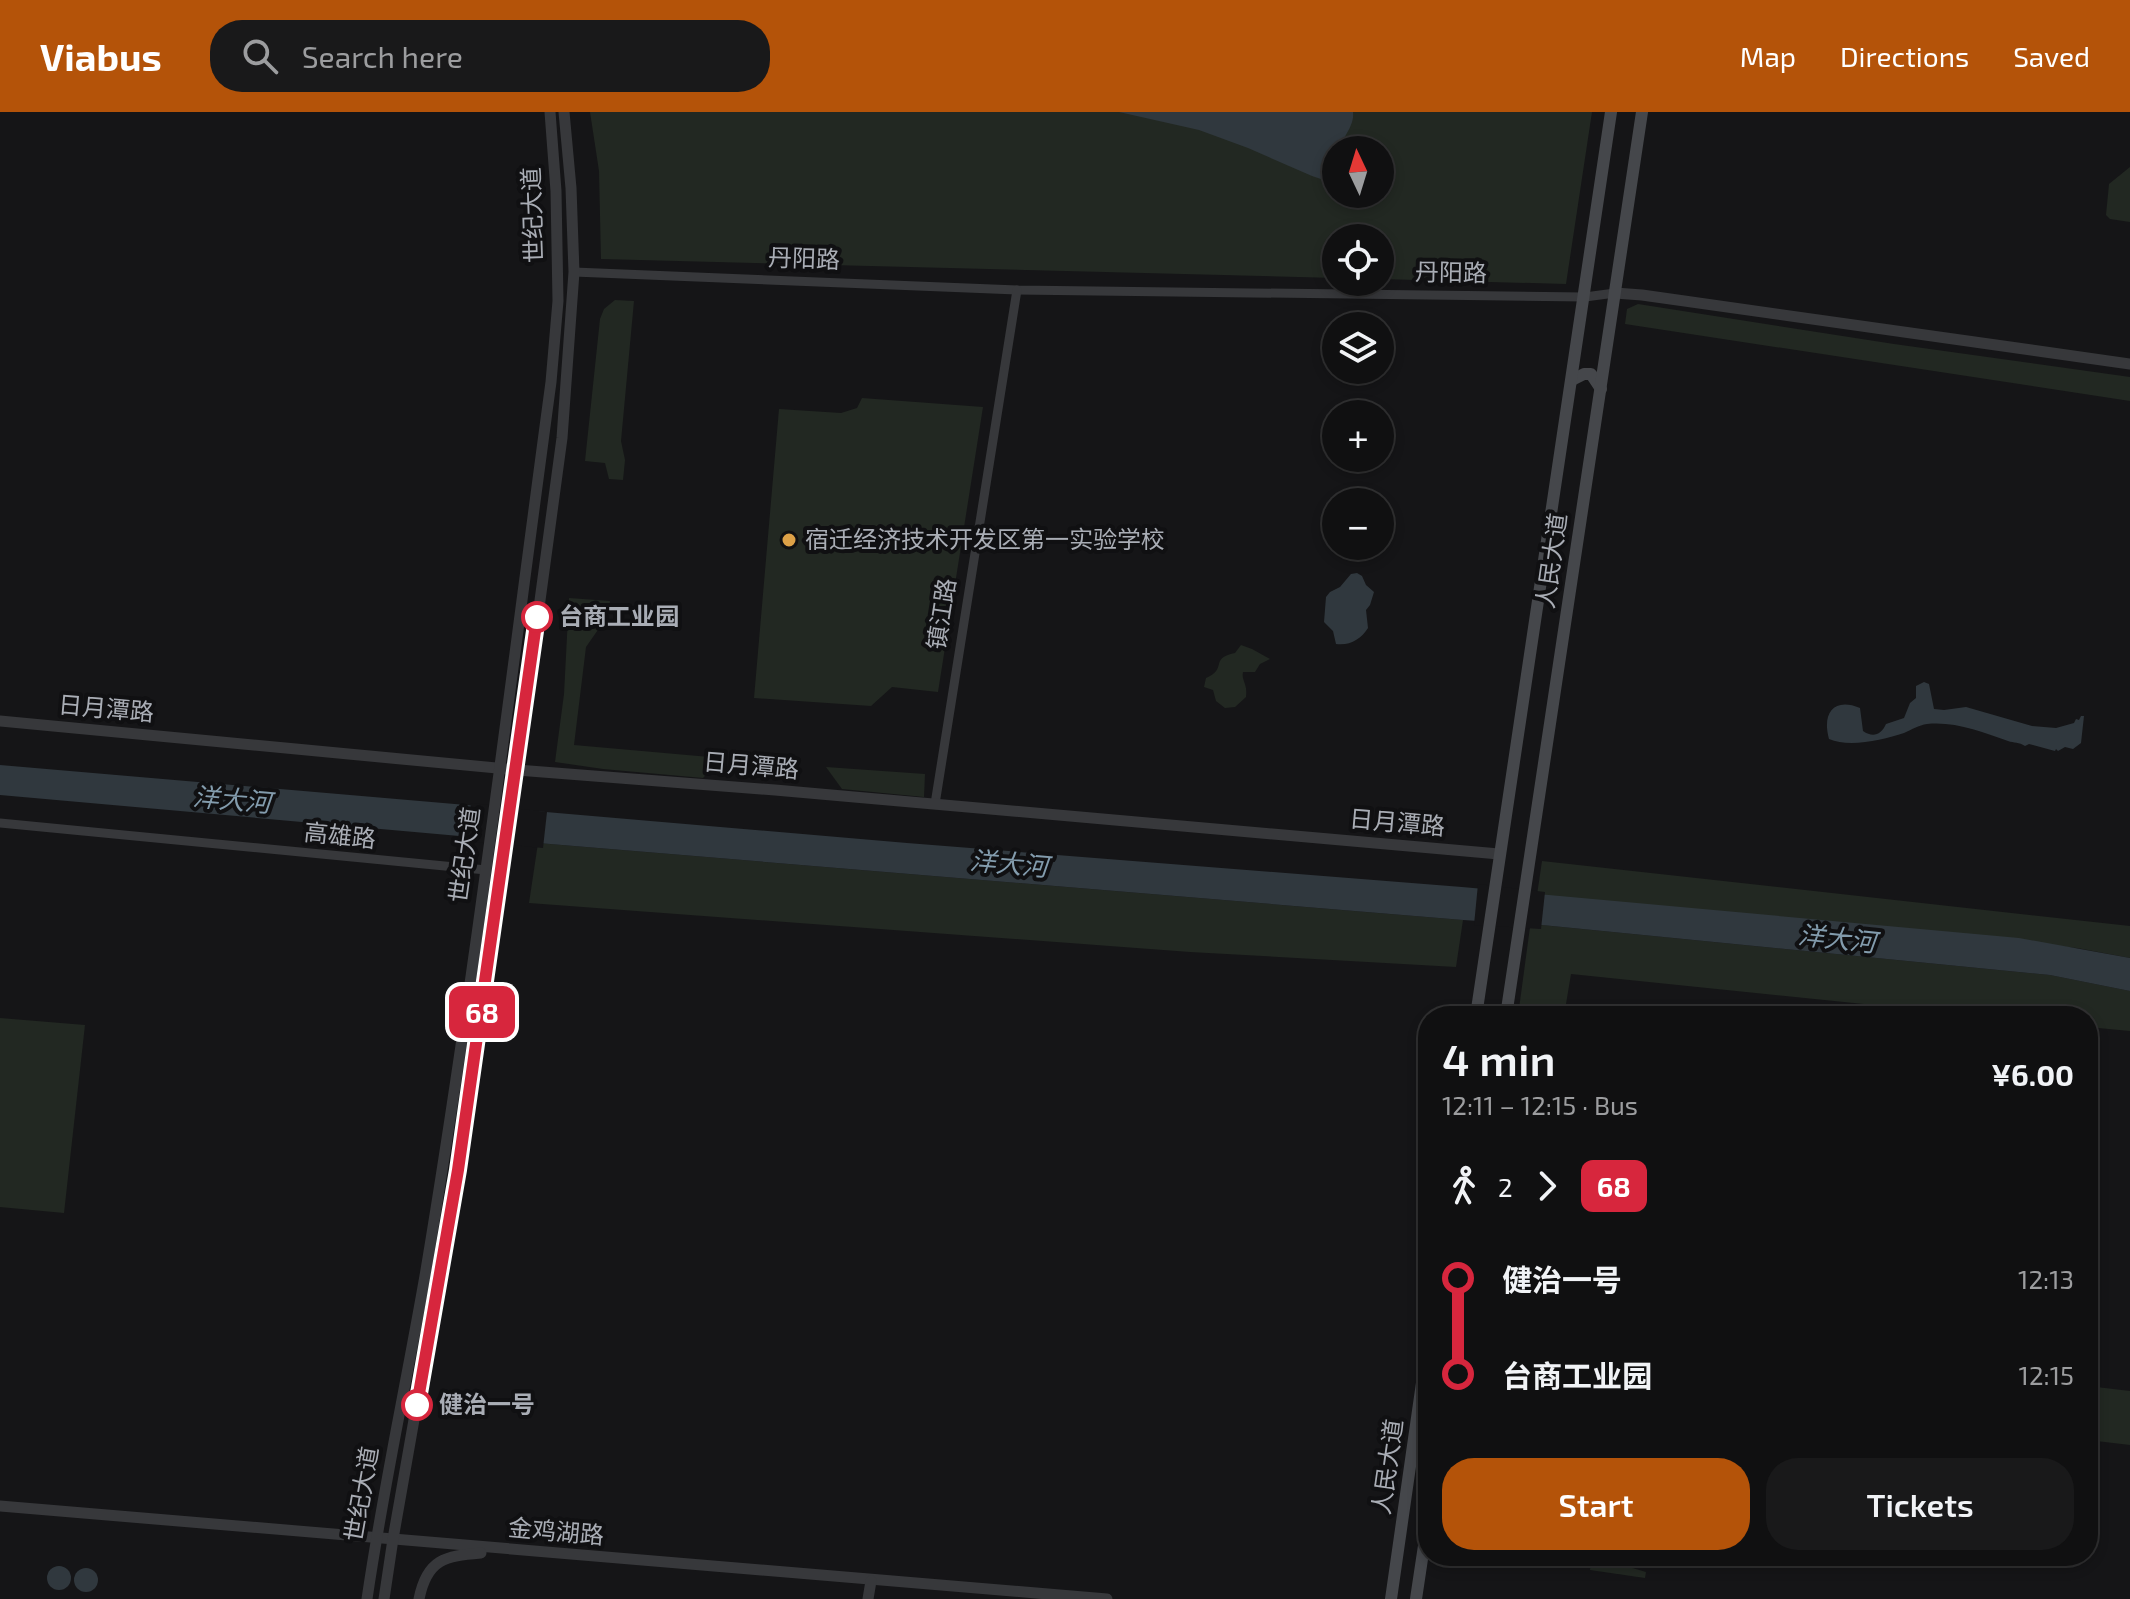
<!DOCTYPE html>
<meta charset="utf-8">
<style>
:root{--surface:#101011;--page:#19191a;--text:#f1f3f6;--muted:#9c9d9f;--line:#303031;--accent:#b45309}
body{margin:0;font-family:"Exo 2","Noto Sans SC",sans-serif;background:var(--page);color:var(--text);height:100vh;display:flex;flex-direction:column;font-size:30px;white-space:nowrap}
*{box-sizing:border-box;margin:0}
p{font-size:26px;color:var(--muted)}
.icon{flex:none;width:44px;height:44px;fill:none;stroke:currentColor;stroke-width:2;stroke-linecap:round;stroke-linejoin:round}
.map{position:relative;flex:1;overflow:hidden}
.side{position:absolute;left:1418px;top:894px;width:680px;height:560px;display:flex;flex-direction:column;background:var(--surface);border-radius:32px;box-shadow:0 4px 12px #0003,0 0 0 2px var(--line)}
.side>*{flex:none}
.badge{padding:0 16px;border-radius:12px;font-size:28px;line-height:52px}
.needle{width:52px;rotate:356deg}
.buttons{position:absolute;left:1322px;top:24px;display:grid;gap:16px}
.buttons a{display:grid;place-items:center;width:72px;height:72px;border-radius:50%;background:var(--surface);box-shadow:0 4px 12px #0003,0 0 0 2px var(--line);font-size:40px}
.map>.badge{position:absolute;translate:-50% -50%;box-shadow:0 0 0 4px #fff}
.legs{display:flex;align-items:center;gap:12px;height:88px;padding:0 24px;font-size:26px}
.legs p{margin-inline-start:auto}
.head{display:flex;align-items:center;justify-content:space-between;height:136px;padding:0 24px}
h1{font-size:44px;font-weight:600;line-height:60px}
.action{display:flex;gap:16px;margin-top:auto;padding:16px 24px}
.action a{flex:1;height:92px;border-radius:32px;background:var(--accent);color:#fff;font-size:32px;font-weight:600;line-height:92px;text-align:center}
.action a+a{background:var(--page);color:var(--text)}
ul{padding:0 24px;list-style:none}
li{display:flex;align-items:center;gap:28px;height:96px;font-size:30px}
li i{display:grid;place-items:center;width:12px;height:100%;margin:0 10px;background:currentColor}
li i::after{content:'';width:20px;height:20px;margin:-10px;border:6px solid;border-radius:50%;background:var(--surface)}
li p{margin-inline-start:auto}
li:first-child i{background:linear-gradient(#0000 50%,currentColor 0)}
li:last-child i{background:linear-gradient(currentColor 50%,#0000 0)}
header{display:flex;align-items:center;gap:48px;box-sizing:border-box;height:112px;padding:0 40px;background:var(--accent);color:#fff}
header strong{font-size:38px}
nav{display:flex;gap:44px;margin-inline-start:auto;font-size:28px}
.search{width:560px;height:72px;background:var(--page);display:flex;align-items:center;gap:20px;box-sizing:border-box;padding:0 28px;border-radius:32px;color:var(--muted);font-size:30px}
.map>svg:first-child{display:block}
.green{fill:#222822;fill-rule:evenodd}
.water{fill:#30383e}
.pier{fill:#151517}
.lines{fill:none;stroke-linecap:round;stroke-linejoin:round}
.minor{stroke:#37383b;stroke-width:9}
.tertiary{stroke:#37383b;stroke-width:11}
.secondary{stroke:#45474b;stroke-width:12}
.line-1-casing{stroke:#fff;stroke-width:18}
.line-1{stroke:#d7263d;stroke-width:12}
.poi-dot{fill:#dda147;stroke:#101012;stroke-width:3}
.stop-1-dot{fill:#fff;stroke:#d7263d;stroke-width:4}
.labels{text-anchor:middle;stroke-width:8;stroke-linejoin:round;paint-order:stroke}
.street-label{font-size:24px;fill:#a9adb5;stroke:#101012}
.poi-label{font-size:24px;fill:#a9adb5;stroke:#101012;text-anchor:start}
.stop-label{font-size:24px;font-weight:bold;fill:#a9adb5;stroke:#101012;text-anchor:start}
.water-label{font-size:26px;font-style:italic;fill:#839cad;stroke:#101012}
</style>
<header>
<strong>Viabus</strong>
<div class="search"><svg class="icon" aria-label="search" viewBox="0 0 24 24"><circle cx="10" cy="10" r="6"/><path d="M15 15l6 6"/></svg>Search here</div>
<nav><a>Map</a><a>Directions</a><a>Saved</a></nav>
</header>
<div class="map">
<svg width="2130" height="1487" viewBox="0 0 2130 1487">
<rect width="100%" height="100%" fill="#151517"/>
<g class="green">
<path d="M590 0H1592L1566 172 1380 167V126H1336V166L601 147 599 59ZM1336 38H1380V82H1336Z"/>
<path d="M2130 55V110L2110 107 2106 103 2109 72Z"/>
<path d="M615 188 634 189 621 329 625 348 623 368 609 367 605 351 585 349 600 207 604 197Z"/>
<path d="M1638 192 1894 232 2130 265V289L1625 212 1627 197Z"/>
<path d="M862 286 983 295 938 580 892 575 871 594 754 586 779 297 841 301 857 296Z"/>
<path d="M569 486 610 489 609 502 586 535 574 633 721 646 703 666 603 657 555 650 564 582Z"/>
<path d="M1241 533 1252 537 1270 547 1260 552 1255 560H1243C1241 568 1248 572 1246 585L1235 595 1225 596 1216 589 1213 578 1204 575 1206 566C1228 557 1209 546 1235 541Z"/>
<path d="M826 655 925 662 924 685 842 677Z"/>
<path d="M538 731 1463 808 1456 855 1190 840 529 791Z"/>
<path d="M1542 749 2130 814V846L2077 836 1537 783Z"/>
<path d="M1542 813 2050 863 2130 879V919L2088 915V904H1981L1571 862 1564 904H1518L1530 815Z"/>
<path d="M0 906 85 913 64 1101 0 1095Z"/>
<path d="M2088 1274 2130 1279V1333L2088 1328Z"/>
<path d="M1591 1451C1610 1451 1628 1454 1646 1460L1645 1466 1590 1458Z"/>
</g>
<g class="water">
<path d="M1119 0H1353C1355 15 1339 30 1335 43 1332 50 1334 57 1331 63L1321 67 1312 64 1248 36 1199 18Z"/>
<path d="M1357 461 1362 464 1366 473 1374 480 1370 493 1366 498 1368 516C1361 527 1350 534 1336 532L1333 519 1324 510 1326 485 1330 480 1340 475 1351 462Z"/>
<path d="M1924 570 1929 572 1934 597 1944 598 1966 595 2032 614 2056 616 2074 611 2076 607 2079 608 2081 604H2084L2081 631 2073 637 2065 635 2058 639 2056 637 2055 639 2029 632 2025 634C2019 630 2014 631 2008 629 1983 620 1954 609 1927 612 1919 613 1911 618 1904 621 1883 628 1849 636 1829 627 1822 602 1833 585 1860 596L1863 619C1873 626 1881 623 1886 612L1904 606 1910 591 1916 586V574Z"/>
<path d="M0 653 907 731 1462 775 2019 826 2130 846V879L2050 863 1542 813 1463 808 538 731 0 683Z"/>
<circle cx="59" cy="1466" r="12"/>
<circle cx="86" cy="1468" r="12"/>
</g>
<g class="pier">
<path d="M471 691 547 700 543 736 466 729Z"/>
<path d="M1478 772 1545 780 1541 817 1474 813Z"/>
</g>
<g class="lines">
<g class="minor">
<path d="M574 160 1017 178 1585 185 1615 181"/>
<path d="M935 692 1017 178"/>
<path d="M0 711 486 758"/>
</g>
<g class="tertiary">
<path d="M1615 181 1642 183 2130 252"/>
<path d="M0 609 517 658 775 678 1499 742"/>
<path d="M0 1394 1107 1487"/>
<path d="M367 1487C383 1377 407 1268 426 1158 475 863 511 566 551 270L558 189 556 79 550 0"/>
<path d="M384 1487 393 1427 458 1058 517 658 562 326 574 160 571 76 564 0"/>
<path d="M419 1487C427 1447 445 1444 481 1441"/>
<path d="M868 1487 871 1469"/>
</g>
<g class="secondary">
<path d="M1572 268 1584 262H1591L1601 277"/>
<path d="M1476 904C1519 602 1568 302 1611 0"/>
<path d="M1506 904 1642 0"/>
<path d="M1391 1487 1428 1229"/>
<path d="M1416 1487 1428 1407"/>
</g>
</g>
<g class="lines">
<defs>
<path id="line-1" d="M417 1293 458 1058 537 505"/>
</defs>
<use href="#line-1" class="line-1-casing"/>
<use href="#line-1" class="line-1"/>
</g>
<circle class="poi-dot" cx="789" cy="428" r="8"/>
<g class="stop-1-dot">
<circle cx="537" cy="505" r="14"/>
<circle cx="417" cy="1293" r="14"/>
</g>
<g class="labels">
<g class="street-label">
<text transform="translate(533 103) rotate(-92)" y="8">世纪大道</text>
<text transform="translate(804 147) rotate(2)" y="8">丹阳路</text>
<text transform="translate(1451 161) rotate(1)" y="8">丹阳路</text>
<text transform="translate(1552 449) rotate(-82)" y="8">人民大道</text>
<text transform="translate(942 502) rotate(-81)" y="8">镇江路</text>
<text transform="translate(106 597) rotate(5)" y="8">日月潭路</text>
<text transform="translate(751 654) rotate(5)" y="8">日月潭路</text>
<text transform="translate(1397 711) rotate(5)" y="8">日月潭路</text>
<text transform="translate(340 724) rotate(6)" y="8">高雄路</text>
<text transform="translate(465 743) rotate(-82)" y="8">世纪大道</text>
<text transform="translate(1388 1355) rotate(-82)" y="8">人民大道</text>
<text transform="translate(362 1382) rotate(-80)" y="8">世纪大道</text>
<text transform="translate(556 1420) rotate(5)" y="8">金鸡湖路</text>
</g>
<g class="poi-label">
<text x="805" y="436">宿迁经济技术开发区第一实验学校</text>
</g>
<g class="stop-label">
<text x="559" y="513">台商工业园</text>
<text x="439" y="1301">健治一号</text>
</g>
<g class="water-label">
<text transform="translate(232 688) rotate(5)" y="9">洋大河</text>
<text transform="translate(1009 752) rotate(5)" y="9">洋大河</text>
<text transform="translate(1837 827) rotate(6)" y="9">洋大河</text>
</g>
</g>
</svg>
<div class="buttons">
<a><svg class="needle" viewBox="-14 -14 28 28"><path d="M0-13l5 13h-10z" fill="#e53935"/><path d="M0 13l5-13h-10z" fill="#9c9d9f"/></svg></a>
<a><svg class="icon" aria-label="locate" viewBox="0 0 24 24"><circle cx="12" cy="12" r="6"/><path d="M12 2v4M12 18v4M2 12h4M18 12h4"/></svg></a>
<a><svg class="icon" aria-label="layers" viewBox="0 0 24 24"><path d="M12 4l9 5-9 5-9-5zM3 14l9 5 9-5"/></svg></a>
<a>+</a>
<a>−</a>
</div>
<b class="badge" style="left:482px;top:900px;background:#d7263d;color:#fff">68</b>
<section class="side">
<div class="head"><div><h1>4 min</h1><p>12:11 – 12:15 · Bus</p></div><b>¥6.00</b></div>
<div class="legs"><svg class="icon" aria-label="walk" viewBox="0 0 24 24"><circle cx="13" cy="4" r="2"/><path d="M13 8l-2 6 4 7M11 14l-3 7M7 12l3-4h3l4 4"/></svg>2<svg class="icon" aria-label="forward" viewBox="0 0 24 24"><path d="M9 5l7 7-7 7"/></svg><b class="badge" style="background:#d7263d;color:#fff">68</b></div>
<ul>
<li><i style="color:#d7263d"></i><b>健治一号</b><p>12:13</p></li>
<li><i style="color:#d7263d"></i><b>台商工业园</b><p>12:15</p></li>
</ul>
<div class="action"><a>Start</a><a>Tickets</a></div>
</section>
</div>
